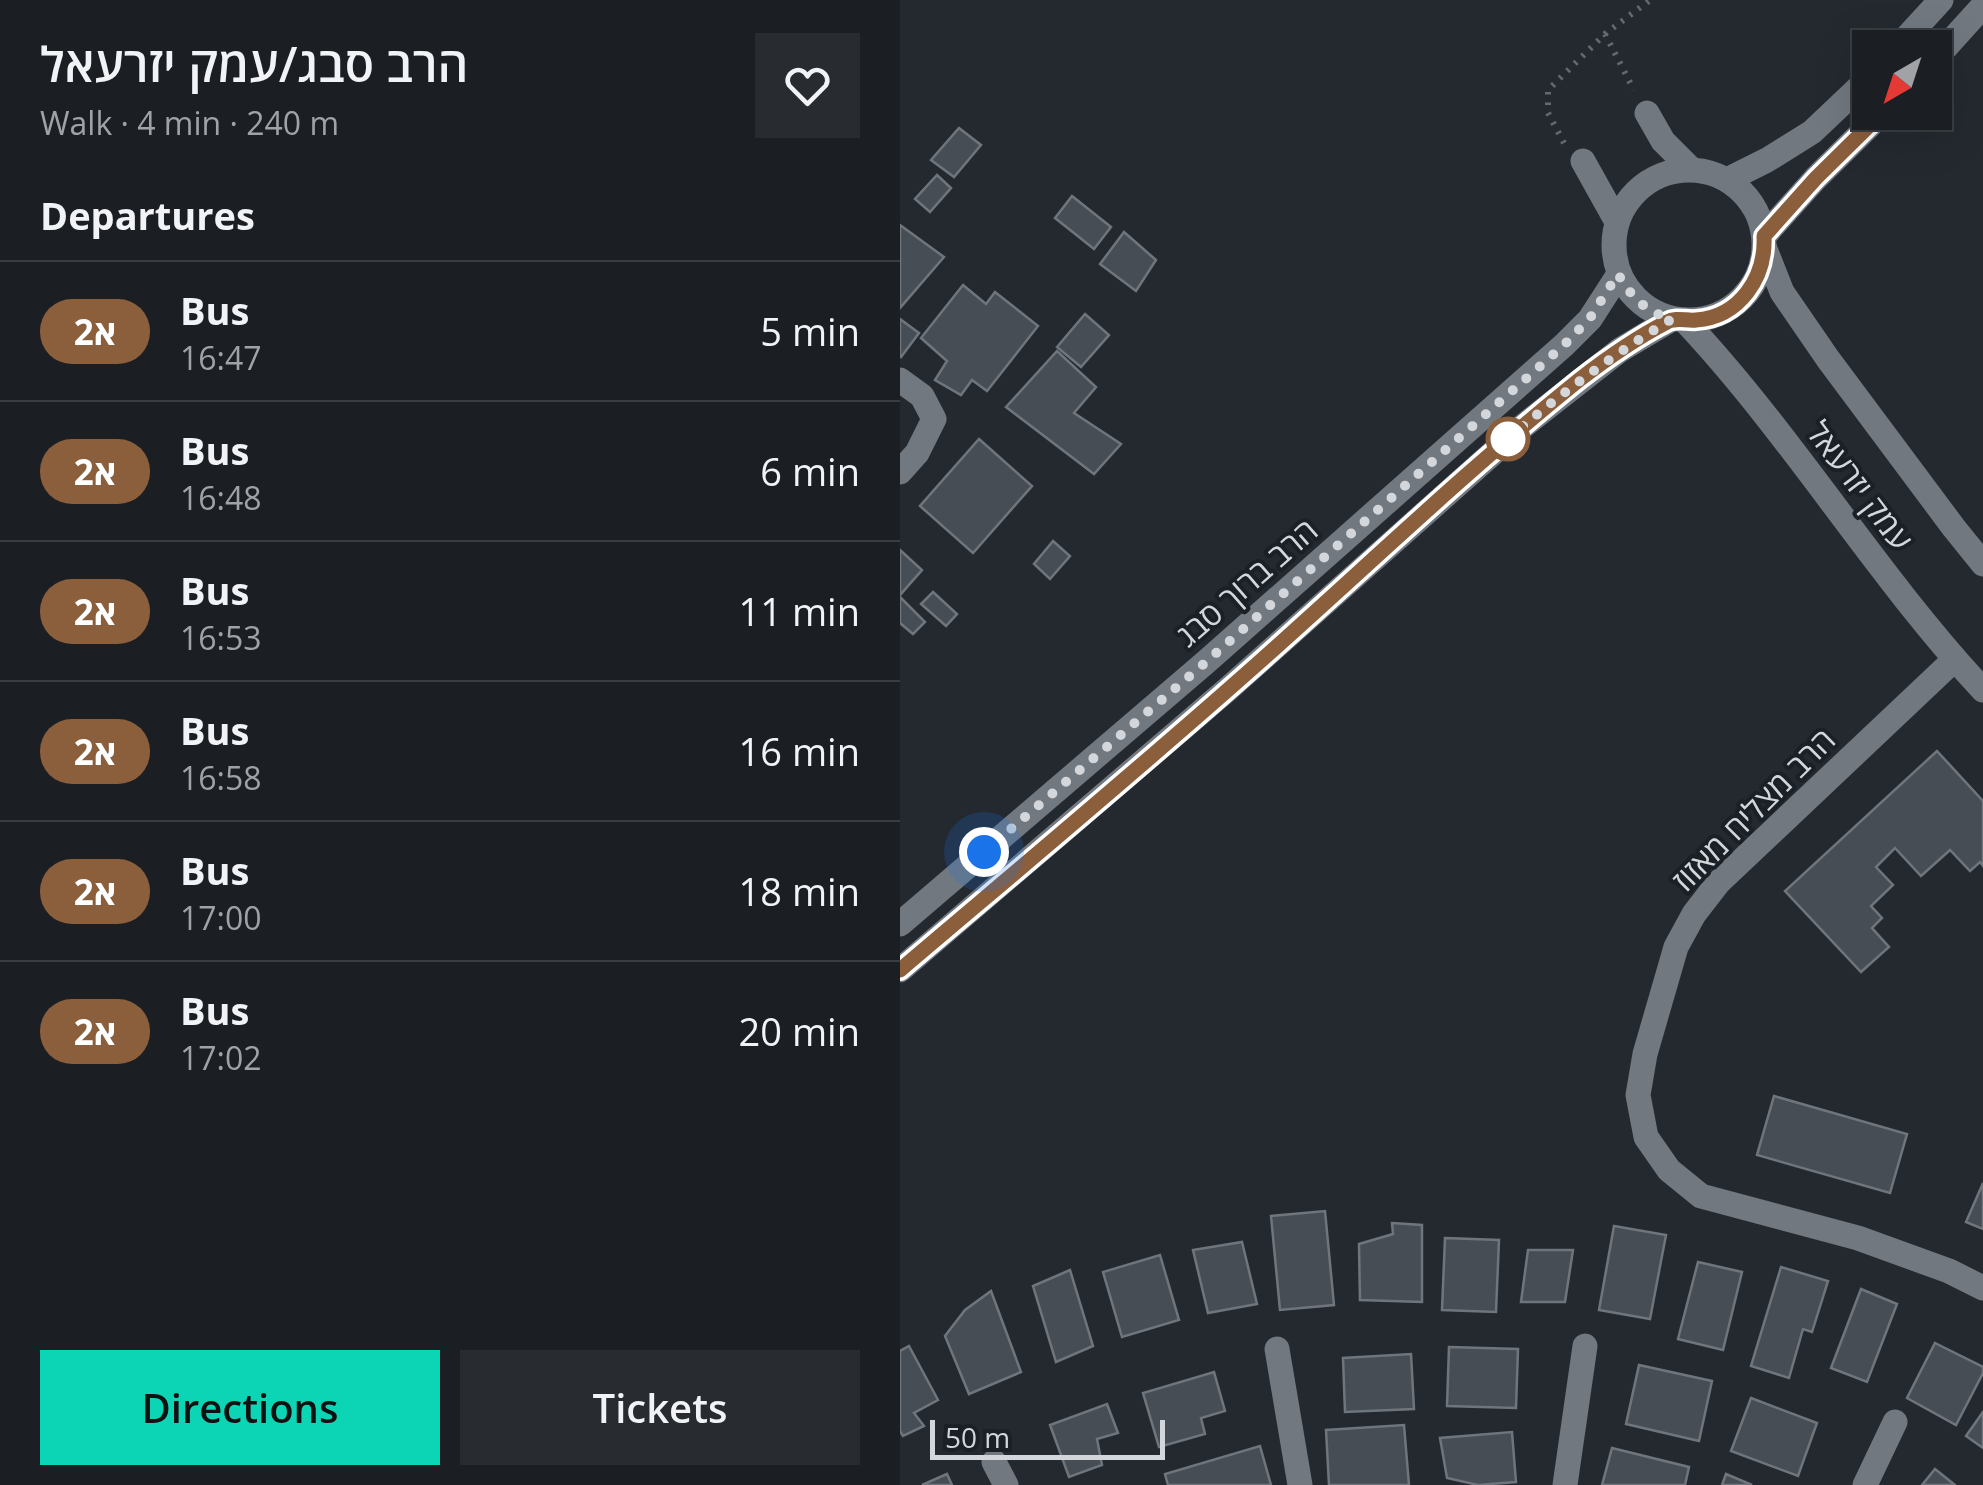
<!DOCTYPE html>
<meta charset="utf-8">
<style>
:root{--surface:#1b1f24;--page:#282c31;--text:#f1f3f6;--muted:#a0a2a6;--line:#393d41;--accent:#0bd5b5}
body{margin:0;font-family:"Open Sans",Heebo,sans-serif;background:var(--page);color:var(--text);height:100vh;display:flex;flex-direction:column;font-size:38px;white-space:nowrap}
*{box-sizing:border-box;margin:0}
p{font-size:32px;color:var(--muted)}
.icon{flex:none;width:55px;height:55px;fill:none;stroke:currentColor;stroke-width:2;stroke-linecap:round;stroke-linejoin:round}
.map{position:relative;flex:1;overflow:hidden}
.details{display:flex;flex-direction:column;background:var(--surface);width:900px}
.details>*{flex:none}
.badge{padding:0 20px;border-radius:32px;font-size:35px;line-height:65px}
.needle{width:65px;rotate:219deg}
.tools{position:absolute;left:952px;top:30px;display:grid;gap:20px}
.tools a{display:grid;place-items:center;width:100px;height:100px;border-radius:0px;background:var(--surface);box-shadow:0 10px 40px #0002,0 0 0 2px var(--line);font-size:50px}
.scale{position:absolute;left:30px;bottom:25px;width:235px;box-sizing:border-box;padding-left:10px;border:5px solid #d3d7db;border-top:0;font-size:28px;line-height:35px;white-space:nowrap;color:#d3d7db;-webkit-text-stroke:8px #1a2026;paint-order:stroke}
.you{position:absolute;width:50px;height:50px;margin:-25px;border:8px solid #fff;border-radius:50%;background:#1a73e8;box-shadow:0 0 0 15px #1a73e833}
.map>.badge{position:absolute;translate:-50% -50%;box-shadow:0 0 0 5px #fff}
h2{padding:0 40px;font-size:38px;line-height:90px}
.round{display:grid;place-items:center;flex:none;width:105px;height:105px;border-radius:0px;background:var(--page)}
.headline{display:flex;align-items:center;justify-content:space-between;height:170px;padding:0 40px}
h1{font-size:48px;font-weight:600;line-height:75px}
.action{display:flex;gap:20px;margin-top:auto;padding:20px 40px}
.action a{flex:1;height:115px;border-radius:0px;background:var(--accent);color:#111;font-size:40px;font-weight:600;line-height:115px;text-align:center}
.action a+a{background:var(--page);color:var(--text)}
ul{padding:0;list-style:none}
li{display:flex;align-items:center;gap:30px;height:140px;padding:0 40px;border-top:2px solid var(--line)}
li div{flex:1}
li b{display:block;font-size:38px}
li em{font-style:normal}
li .badge{min-width:110px;font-weight:700;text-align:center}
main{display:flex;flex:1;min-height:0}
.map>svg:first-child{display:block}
.building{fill:#464d54;stroke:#6e757d;stroke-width:2.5}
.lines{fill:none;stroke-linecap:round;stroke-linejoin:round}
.path{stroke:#64696e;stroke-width:6;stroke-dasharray:2.5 8;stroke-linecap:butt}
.pedestrian{stroke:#71787f;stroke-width:25}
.minor{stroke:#71787f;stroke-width:25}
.tertiary{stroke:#71787f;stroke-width:25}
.line-casing{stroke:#fff;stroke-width:22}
.line{stroke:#8b5e3c;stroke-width:15}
.walk{stroke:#d3d7db;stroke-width:10;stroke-dasharray:0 18}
.stop-dot{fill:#fff;stroke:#8b5e3c;stroke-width:5}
.labels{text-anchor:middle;stroke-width:8;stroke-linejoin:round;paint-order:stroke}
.street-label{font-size:32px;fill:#d3d7db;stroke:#1a2026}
</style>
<main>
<section class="details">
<div class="headline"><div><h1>הרב סבג/עמק יזרעאל</h1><p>Walk · 4 min · 240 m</p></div><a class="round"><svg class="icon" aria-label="heart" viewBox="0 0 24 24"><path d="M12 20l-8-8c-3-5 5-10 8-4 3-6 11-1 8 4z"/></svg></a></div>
<h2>Departures</h2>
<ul>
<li><span class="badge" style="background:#8b5e3c;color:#fff">2א</span><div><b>Bus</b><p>16:47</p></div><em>5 min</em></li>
<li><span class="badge" style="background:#8b5e3c;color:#fff">2א</span><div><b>Bus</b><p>16:48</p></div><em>6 min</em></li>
<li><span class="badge" style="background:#8b5e3c;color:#fff">2א</span><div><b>Bus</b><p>16:53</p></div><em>11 min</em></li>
<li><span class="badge" style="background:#8b5e3c;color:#fff">2א</span><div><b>Bus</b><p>16:58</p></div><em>16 min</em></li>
<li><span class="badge" style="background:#8b5e3c;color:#fff">2א</span><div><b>Bus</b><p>17:00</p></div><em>18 min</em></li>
<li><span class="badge" style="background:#8b5e3c;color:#fff">2א</span><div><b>Bus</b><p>17:02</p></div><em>20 min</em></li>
</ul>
<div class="action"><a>Directions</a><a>Tickets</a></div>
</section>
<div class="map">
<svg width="1083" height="1485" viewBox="0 0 1083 1485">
<rect width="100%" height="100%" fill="#242930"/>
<g class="building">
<path d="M59 128 81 145 54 177 31 160Z"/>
<path d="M37 175 51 188 30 212 15 199Z"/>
<path d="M172 196 211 227 194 249 155 218Z"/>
<path d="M0 225 44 257 0 308Z"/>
<path d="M224 232 256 260 236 291 200 264Z"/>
<path d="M63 285 86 304 95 292 138 326 87 391 72 380 61 395 35 380 47 361 21 338Z"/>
<path d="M185 314 209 335 181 367 157 347Z"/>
<path d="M0 319 19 333 1 357 0 356Z"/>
<path d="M157 351 196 387 174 413 221 444 194 474 106 407Z"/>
<path d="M79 439 132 486 73 553 20 506Z"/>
<path d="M153 541 170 556 150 579 134 564Z"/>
<path d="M0 550 22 570 0 595Z"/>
<path d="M33 592 57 614 46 626 21 604Z"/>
<path d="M0 597 25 622 13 634 0 623Z"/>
<path d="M1037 751 1083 801V866L1080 862 1070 871 1050 850 1021 876 995 848 976 867 993 885 971 906 982 918 972 928 989 947 961 972 885 891Z"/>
<path d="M874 1096 1007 1134 990 1193 857 1155Z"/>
<path d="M1083 1183V1229L1066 1222Z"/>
<path d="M425 1211 434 1305 380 1310 371 1216Z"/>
<path d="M492 1223 522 1225V1302L460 1300 459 1244 493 1234Z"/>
<path d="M714 1226 766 1235 750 1319 699 1310Z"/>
<path d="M545 1238 599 1240 596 1312 542 1310Z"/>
<path d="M342 1242 357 1304 308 1313 293 1250Z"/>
<path d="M628 1250H673L665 1302H621Z"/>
<path d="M260 1255 279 1320 222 1337 203 1272Z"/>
<path d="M798 1262 842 1272 823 1350 778 1339Z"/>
<path d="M881 1267 928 1281 912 1332 903 1329 889 1378 851 1366Z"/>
<path d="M170 1270 193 1346 156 1362 133 1286Z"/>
<path d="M961 1289 997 1304 967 1382 931 1368Z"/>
<path d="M91 1291 121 1372 69 1394 45 1336 65 1310Z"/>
<path d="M1035 1343 1083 1367V1373L1056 1425 1007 1398Z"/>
<path d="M9 1346 38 1400 14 1413 24 1426 3 1436 0 1431V1351Z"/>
<path d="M549 1347 618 1349 616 1408 547 1406Z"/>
<path d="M511 1354 514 1409 445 1412 443 1358Z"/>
<path d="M739 1365 812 1381 799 1441 726 1424Z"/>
<path d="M314 1372 325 1411 301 1418 305 1434 259 1447 243 1393Z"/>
<path d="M851 1398 917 1423 898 1476 831 1451Z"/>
<path d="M207 1404 218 1433 197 1439 202 1465 169 1477 150 1425Z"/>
<path d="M1083 1412V1448L1066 1436Z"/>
<path d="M504 1425 509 1485H429L426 1430Z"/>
<path d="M612 1432 616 1482 578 1485 547 1478 540 1438Z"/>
<path d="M360 1446 371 1485H268L265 1474Z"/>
<path d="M712 1448 789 1467 785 1485H702Z"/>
<path d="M1035 1469 1055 1485H1022Z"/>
<path d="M47 1474 52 1485H22Z"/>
<path d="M826 1474 852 1485H822Z"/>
</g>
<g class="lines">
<g class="path">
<path d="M705 34 734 90"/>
<path d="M664 143 648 113V90L705 34 750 0"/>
</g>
<g class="pedestrian">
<path d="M377 1349 400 1485"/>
<path d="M94 1462 106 1485"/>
<path d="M665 1485 685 1346"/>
<path d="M965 1485 995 1422"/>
</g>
<g class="minor">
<path d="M747 113 763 141 791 169"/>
<path d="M683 161 717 222"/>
<path d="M0 380 22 396 34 419 17 453 0 472"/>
<path d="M1055 659 818 883 794 914 776 947 745 1054 738 1095 746 1137 769 1170 801 1196 958 1238 1049 1271 1083 1288"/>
</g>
<g class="tertiary">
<path d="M997 48 1041 0"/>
<path d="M1035 59 1083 6"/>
<circle cx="789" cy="245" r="75"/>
<path d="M827 180 867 160 912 132 970 77"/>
<path d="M864 236 916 178 983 112"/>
<path d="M865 249 882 292 928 359 1054 528 1083 564"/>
<path d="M785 321C893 436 975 574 1083 690"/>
<path d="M0 924 306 662 664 345 690 319 719 274"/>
<path d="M0 970 329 688 622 427 720 350 772 319"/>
</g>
</g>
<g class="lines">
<defs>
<path id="line" d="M0 970C119 869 239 769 356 665 463 570 567 470 679 380 706 359 736 338 767 322 776 317 786 321 796 320 840 317 866 277 864 236L916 178 983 112"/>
</defs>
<use href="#line" class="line-casing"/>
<use href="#line" class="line"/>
<path class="walk" d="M84 852 306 662 664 345 690 318 718 274C731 297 746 312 772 319 714 354 660 394 608 439"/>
</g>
<circle class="stop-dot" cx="608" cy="439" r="20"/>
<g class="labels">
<g class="street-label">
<text transform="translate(959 486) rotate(53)" y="11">עמק יזרעאל</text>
<text transform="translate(347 583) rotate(-41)" y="11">הרב ברוך סבג</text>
<text transform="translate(854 810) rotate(-45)" y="11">הרב מצליח מאזוז</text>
</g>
</g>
</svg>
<div class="tools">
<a><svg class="needle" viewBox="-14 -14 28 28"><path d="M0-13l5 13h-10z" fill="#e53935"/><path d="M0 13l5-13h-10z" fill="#a0a2a6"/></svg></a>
</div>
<div class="scale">50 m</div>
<div class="you" style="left:84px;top:852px"></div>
</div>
</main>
